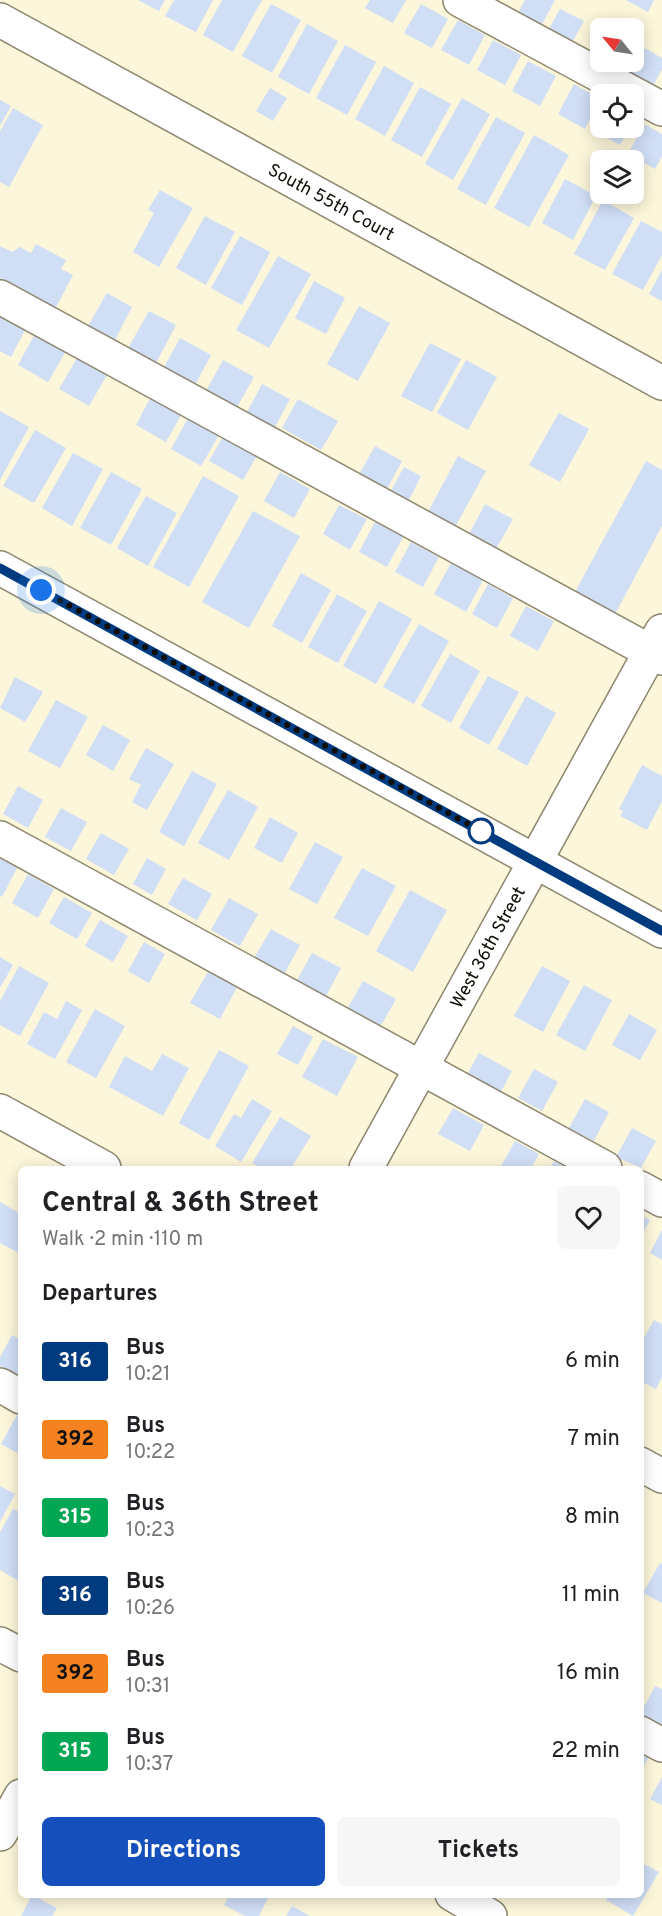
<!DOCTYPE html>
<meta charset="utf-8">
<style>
:root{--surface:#fff;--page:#f6f6f6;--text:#202124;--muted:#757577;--accent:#144fbb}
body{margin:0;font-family:Overpass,sans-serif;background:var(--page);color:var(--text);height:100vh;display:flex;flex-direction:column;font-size:22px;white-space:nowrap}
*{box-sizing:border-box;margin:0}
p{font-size:20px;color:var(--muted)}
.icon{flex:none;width:33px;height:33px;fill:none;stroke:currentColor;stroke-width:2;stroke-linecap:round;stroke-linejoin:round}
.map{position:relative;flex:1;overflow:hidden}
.side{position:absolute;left:18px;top:1166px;width:626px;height:732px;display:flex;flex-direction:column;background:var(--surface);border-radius:9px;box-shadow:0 3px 15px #0003}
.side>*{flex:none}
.badge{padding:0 12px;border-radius:4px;font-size:21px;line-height:39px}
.needle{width:39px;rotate:300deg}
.buttons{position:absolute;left:590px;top:18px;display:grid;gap:12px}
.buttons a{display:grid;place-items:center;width:54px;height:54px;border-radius:9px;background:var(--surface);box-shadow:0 3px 15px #0003;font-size:30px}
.you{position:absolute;width:30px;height:30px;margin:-15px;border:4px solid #fff;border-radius:50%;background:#1a73e8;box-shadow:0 0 0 9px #1a73e833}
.map>.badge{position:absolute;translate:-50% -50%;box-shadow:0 0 0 3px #fff}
h2{padding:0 24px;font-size:22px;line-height:54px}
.round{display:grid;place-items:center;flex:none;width:63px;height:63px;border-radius:9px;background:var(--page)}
.summary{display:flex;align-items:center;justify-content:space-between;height:102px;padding:0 24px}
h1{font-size:28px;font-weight:700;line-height:45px}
.button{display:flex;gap:12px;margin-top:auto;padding:12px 24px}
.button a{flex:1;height:69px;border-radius:9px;background:var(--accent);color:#fff;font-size:24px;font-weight:700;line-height:69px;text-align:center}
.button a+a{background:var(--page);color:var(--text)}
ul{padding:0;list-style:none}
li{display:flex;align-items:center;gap:18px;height:78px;padding:0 24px}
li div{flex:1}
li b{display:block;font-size:22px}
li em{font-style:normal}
li .badge{min-width:66px;font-weight:700;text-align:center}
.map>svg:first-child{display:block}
.building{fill:#d0def6}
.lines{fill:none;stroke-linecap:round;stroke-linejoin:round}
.minor-casing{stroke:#8d876f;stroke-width:36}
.major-casing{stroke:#8d876f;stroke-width:36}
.minor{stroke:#fff;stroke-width:33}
.major{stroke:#fff;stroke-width:33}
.line-casing{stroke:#fff;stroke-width:14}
.line{stroke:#003b80;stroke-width:9}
.walk{stroke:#100e06;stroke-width:6;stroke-dasharray:0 10.8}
.stop-dot{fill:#fff;stroke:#003b80;stroke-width:3}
.labels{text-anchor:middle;stroke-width:4.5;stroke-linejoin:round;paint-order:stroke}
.street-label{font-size:18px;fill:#100e06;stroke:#fff}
</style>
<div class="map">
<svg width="662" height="1916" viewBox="0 0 662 1916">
<rect width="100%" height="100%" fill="#fcf6da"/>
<g class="building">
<path d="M138 0H165L159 11Z"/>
<path d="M174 0H213L196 32 165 16Z"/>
<path d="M222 0H262L233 52 203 35Z"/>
<path d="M370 0H406L393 23 365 8Z"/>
<path d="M525 0H555L540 28 517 15Z"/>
<path d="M626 0H654L648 12Z"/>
<path d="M271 4 301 20 272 73 242 56Z"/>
<path d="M421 4 448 19 432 48 404 33Z"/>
<path d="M560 9 584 21 569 48 545 36Z"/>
<path d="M458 20 485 35 469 65 441 50Z"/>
<path d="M307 24 338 41 309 94 278 77Z"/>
<path d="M600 39V62H624L618 72 590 57Z"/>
<path d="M493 40 521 55 505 85 477 70Z"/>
<path d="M345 45 376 62 347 115 316 98Z"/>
<path d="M639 45 662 58V69L651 90 623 75 633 62Z"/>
<path d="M528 61 556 76 540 106 512 91Z"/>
<path d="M384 66 414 83 385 136 355 119Z"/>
<path d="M574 84 600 99 585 129 558 114Z"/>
<path d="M420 87 451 104 422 157 391 140Z"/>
<path d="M270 88 287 98 273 121 256 111Z"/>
<path d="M462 98 490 114 453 180 425 164Z"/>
<path d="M0 100 11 106 0 126Z"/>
<path d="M13 108 43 125 9 187 0 182V131Z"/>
<path d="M600 116V128H629L620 145 592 130Z"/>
<path d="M496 117 525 133 486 205 457 189Z"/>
<path d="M644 124 662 134V156L655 169 628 154Z"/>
<path d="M534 135 569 155 529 227 494 208Z"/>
<path d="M565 179 596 196 573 240 542 223Z"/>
<path d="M160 190 193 208 159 267 133 252 154 213 148 210Z"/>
<path d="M603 200 634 218 605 270 574 254Z"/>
<path d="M205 216 235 232 206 285 176 268Z"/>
<path d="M641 221 662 232V255L643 290 612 274Z"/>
<path d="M240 236 270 252 242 305 211 288Z"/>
<path d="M36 244 66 260 61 269 73 275 53 313 0 281V246L12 252 20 247 31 253Z"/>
<path d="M278 256 311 274 269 348 236 330Z"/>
<path d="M662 270V301L649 294Z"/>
<path d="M314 281 345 298 326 334 295 318Z"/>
<path d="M107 293 132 307 115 340 88 326Z"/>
<path d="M359 306 390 323 358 381 327 364Z"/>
<path d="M149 311 176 325 155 365 127 350Z"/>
<path d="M0 314 26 328 11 357 0 351Z"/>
<path d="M35 334 66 351 48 382 18 365Z"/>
<path d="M180 338 211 355 194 387 163 369Z"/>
<path d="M430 343 461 359 432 412 401 396Z"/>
<path d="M77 358 107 375 89 406 59 389Z"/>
<path d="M223 360 254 377 236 409 206 391Z"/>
<path d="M466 360 497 377 468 430 437 413Z"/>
<path d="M262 384 290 399 274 429 246 414Z"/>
<path d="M153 393 184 410 166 442 136 425Z"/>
<path d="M298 399 338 421 321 450 282 428Z"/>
<path d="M0 411 29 427 0 480Z"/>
<path d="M559 413 589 429 560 482 529 465Z"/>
<path d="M188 418 219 435 201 466 171 449Z"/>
<path d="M35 430 66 448 34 503 3 486Z"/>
<path d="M225 433 259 452 243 480 209 461Z"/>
<path d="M375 446 402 461 386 491 358 476Z"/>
<path d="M73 453 103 469 72 526 42 508Z"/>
<path d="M458 456 486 471 455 527 428 512Z"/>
<path d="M646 461 662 470V526L615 614 575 592Z"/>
<path d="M404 467 421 476 408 502 390 492Z"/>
<path d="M111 472 142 489 111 545 80 528Z"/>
<path d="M280 472 310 489 294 518 264 501Z"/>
<path d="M203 476 239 496 189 587 153 567Z"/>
<path d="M146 496 177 513 148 566 117 548Z"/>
<path d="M485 504 513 519 496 549 469 534Z"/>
<path d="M339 505 367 519 350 550 323 534Z"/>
<path d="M253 511 300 536 249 628 202 602Z"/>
<path d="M375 522 403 537 387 567 359 552Z"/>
<path d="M411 542 439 557 423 587 395 572Z"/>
<path d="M451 563 483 580 466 612 434 594Z"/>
<path d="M301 573 331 590 302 643 272 626Z"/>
<path d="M488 584 513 598 497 628 472 614Z"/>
<path d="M337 594 367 611 338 663 308 647Z"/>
<path d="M379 601 412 619 376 684 343 666Z"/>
<path d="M526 606 554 621 538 651 510 636Z"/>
<path d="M419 624 449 641 414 704 383 687Z"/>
<path d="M450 654 480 671 451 723 421 706Z"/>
<path d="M488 676 519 692 489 745 459 728Z"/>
<path d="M15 677 43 692 25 722 0 708Z"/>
<path d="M526 696 556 713 527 766 497 749Z"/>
<path d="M56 700 88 717 60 768 28 751Z"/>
<path d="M103 725 130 740 113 771 86 755Z"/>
<path d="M146 748 174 764 147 810 132 802 141 785 129 779Z"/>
<path d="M642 765 662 776V801L647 830 620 816 623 811 619 809Z"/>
<path d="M192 771 217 784 184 846 159 832Z"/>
<path d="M18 786 43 800 28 828 3 814Z"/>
<path d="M228 790 258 807 229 860 198 843Z"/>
<path d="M61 808 87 822 71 851 45 837Z"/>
<path d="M270 817 298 833 282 863 254 848Z"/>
<path d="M101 833 129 849 114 875 86 859Z"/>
<path d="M315 842 343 857 317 904 289 889Z"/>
<path d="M0 858 17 868 2 897 0 896Z"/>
<path d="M147 858 166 869 152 895 133 884Z"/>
<path d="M362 868 396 886 368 936 334 918Z"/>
<path d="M28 874 54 889 38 918 12 903Z"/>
<path d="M183 878 212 894 197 920 168 904Z"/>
<path d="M410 890 447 910 413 972 376 951Z"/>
<path d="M64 897 92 913 77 939 49 923Z"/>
<path d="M229 898 258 914 240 946 211 930Z"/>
<path d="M100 920 128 936 113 962 85 946Z"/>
<path d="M271 929 300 945 283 976 253 960Z"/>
<path d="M144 942 165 954 149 983 128 971Z"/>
<path d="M312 953 341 968 324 1000 295 984Z"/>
<path d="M0 957 13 965 0 988Z"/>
<path d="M19 966 49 983 20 1036 0 1025V1001Z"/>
<path d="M542 966 570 981 543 1032 514 1016Z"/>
<path d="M208 972 237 987 220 1019 190 1003Z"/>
<path d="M363 981 396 999 379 1029 346 1011Z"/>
<path d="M584 985 612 1000 585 1051 556 1035Z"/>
<path d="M66 1001 82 1010 55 1059 27 1044 44 1012 57 1019Z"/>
<path d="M95 1009 125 1026 96 1078 66 1062Z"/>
<path d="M629 1014 657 1030 640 1060 612 1045Z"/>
<path d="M293 1026 313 1037 298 1065 277 1054Z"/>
<path d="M323 1039 358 1057 337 1096 302 1077Z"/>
<path d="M219 1050 249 1066 209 1140 179 1123Z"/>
<path d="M479 1053 512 1071 497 1099 464 1080Z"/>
<path d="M162 1054 189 1068 163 1116 109 1087 125 1056 152 1071Z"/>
<path d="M534 1069 558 1082 542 1111 518 1098Z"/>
<path d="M252 1099 272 1111 241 1162 215 1146 234 1114 241 1118Z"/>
<path d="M585 1099 609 1112 594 1141 569 1128Z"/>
<path d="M453 1108 484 1125 470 1151 438 1134Z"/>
<path d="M280 1117 311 1136 291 1168H262L252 1163Z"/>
<path d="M632 1128 656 1141 641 1168 616 1157Z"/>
<path d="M515 1141 539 1154 531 1168H500Z"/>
<path d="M554 1161 568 1168H550Z"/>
<path d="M0 1202 21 1214V1254L0 1243Z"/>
<path d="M640 1215 650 1220 640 1238Z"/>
<path d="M662 1230V1260L650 1253Z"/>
<path d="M654 1320 662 1324V1377L656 1389 640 1381V1345Z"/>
<path d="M12 1335 21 1340V1378L0 1366V1357Z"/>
<path d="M17 1415 21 1417V1455L1 1444Z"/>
<path d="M0 1486 15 1494 0 1522Z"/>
<path d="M13 1509 21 1513V1574L17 1580 0 1570V1532Z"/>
<path d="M660 1563 662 1564V1603L643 1593Z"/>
<path d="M655 1686 662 1689V1727L640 1715Z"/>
<path d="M640 1752 649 1757 640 1772Z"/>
<path d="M662 1777V1805L650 1799Z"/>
<path d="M640 1862 659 1872 633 1916 606 1900 609 1894H640Z"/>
<path d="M230 1894H270L259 1916H245L224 1905Z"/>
<path d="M32 1895 57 1908 52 1916H21Z"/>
<path d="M292 1906 310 1916H286Z"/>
</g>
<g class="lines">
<defs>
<g id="minor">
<path d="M460 0 662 109"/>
<path id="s1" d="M0 20 662 383"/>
<path d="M0 297 662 658"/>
<path d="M0 838 605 1168"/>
<path d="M0 1111 104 1168"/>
<path id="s2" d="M366 1168 662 631"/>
<path d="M640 1188 662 1200"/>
<path d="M0 1385 21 1397"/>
<path d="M640 1464 662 1476"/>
<path d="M0 1644 21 1655"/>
<path d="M640 1733 662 1745"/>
<path d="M0 1834 21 1796"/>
<path d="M452 1894 490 1916"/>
</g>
<path id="major" d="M0 568 662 931"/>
</defs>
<use href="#minor" class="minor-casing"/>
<use href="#major" class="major-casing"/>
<use href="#minor" class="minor"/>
<use href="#major" class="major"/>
</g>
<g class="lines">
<defs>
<path id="line" d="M0 568 662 931"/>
</defs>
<use href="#line" class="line-casing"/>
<use href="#line" class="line"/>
<path class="walk" d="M41 590 481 831"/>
</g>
<circle class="stop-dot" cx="481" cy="831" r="12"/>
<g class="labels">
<g class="street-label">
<text dy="6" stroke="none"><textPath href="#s1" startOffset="378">South 55th Court</textPath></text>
<text dy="6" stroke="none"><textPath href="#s2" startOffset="252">West 36th Street</textPath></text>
</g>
</g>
</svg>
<div class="buttons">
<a><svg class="needle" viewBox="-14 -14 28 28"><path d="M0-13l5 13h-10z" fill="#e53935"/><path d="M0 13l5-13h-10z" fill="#757577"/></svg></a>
<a><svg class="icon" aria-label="locate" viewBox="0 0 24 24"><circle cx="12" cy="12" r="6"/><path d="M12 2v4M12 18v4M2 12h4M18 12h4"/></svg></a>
<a><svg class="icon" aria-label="layers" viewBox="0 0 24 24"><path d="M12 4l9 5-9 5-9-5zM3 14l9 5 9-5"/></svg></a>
</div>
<div class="you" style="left:41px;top:590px"></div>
<section class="side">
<div class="summary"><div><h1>Central &amp; 36th Street</h1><p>Walk · 2 min · 110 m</p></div><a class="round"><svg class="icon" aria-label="heart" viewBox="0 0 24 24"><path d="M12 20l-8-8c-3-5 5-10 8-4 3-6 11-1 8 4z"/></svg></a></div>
<h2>Departures</h2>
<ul>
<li><span class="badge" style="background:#003b80;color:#fff">316</span><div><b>Bus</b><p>10:21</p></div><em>6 min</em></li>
<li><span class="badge" style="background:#f58220;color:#111">392</span><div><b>Bus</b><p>10:22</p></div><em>7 min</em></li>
<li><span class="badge" style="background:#00a651;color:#fff">315</span><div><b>Bus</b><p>10:23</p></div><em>8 min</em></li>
<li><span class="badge" style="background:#003b80;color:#fff">316</span><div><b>Bus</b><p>10:26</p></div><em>11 min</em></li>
<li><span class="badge" style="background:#f58220;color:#111">392</span><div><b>Bus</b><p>10:31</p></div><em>16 min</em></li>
<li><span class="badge" style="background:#00a651;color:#fff">315</span><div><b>Bus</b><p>10:37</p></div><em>22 min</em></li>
</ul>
<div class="button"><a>Directions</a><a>Tickets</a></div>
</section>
</div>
